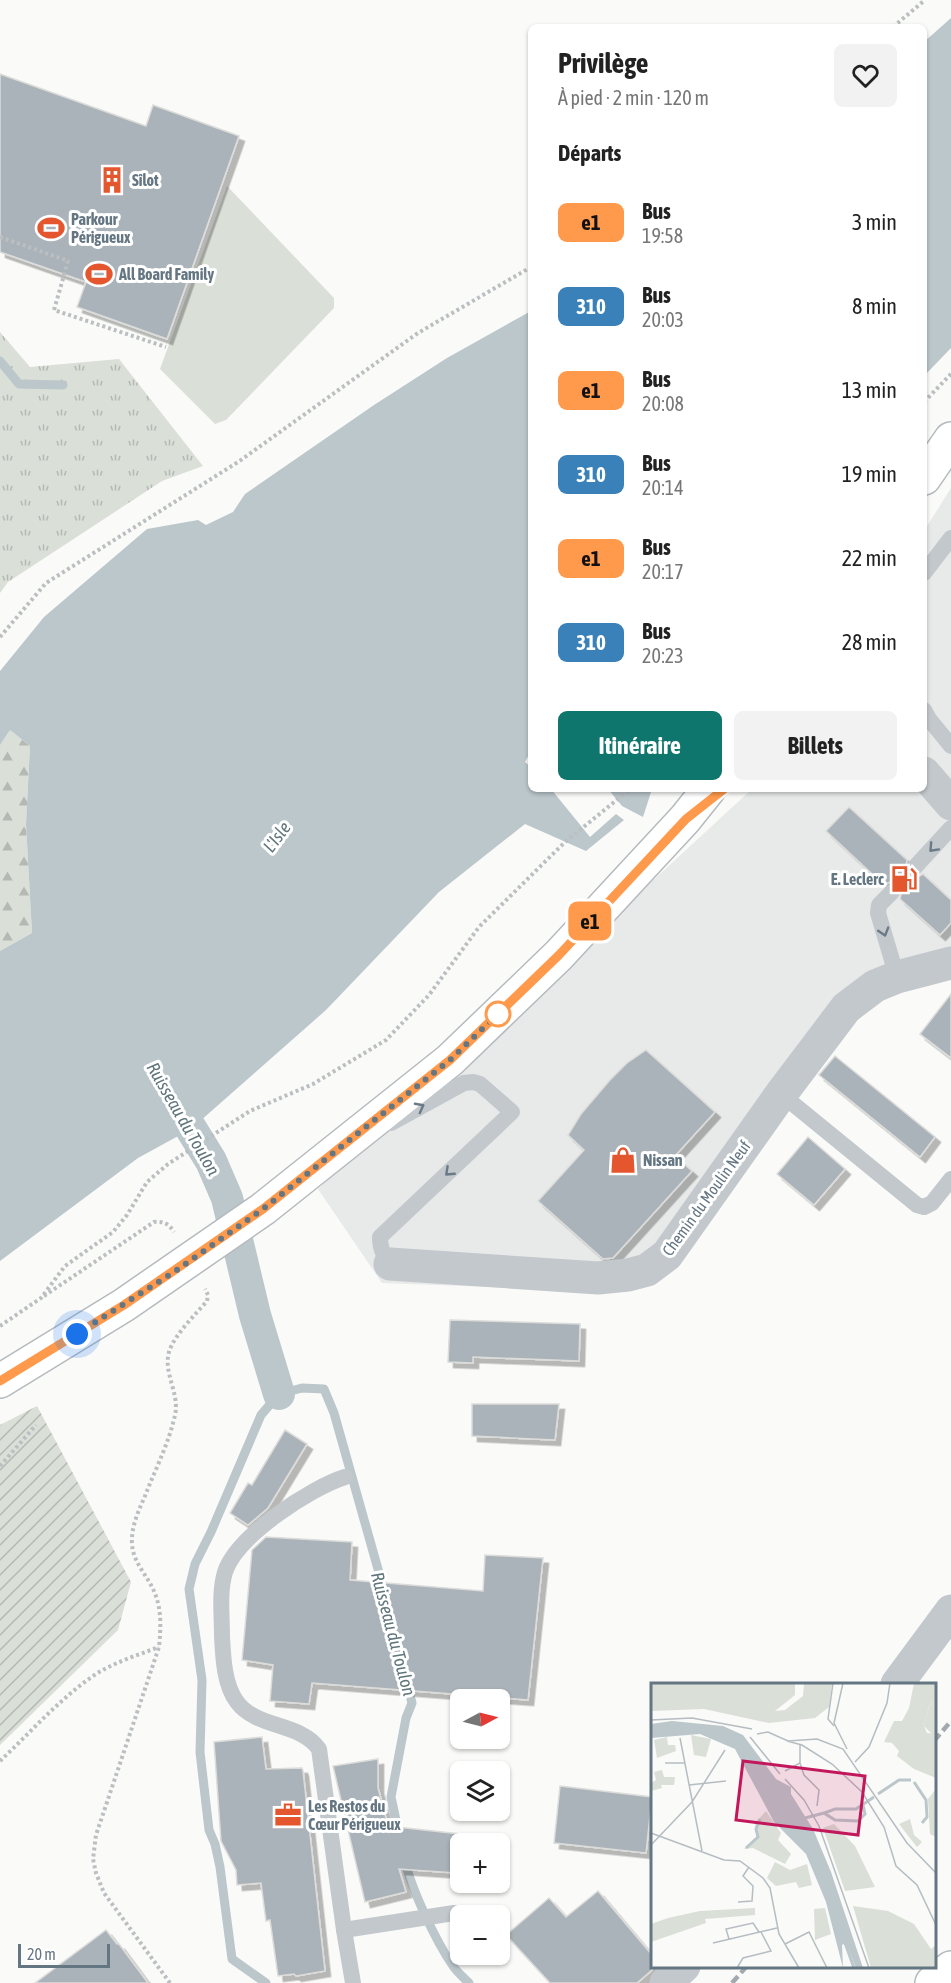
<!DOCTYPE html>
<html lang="fr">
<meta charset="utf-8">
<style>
:root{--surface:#fff;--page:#f2f2f2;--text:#222;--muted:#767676;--accent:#0f766e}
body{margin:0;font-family:"Asap Condensed",sans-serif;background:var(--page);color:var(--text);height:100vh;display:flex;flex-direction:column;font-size:22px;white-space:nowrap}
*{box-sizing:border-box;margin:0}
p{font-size:20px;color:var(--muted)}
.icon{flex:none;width:33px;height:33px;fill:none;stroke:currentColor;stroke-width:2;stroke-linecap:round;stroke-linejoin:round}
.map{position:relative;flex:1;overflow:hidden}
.side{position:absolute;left:528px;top:24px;width:399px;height:768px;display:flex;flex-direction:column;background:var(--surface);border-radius:9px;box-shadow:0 2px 4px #0004}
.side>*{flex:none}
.badge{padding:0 12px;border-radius:9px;font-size:21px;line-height:39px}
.needle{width:39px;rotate:83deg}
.fabs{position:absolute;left:450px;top:1689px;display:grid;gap:12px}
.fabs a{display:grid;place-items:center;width:60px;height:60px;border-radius:9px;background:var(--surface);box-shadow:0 2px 4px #0004;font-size:30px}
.scale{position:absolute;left:18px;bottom:15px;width:92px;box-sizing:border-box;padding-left:6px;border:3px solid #657683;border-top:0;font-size:16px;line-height:21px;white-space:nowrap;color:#657683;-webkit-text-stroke:4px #fff;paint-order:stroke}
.you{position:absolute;width:30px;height:30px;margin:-15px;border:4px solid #fff;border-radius:50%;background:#1a73e8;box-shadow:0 0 0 9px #1a73e833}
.map>.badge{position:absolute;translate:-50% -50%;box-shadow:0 0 0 3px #fff}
h2{padding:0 30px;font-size:22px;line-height:54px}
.round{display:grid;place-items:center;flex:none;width:63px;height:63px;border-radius:9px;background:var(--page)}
.headline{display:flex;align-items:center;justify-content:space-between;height:102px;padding:0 30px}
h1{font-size:28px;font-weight:700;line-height:45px}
.primary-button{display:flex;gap:12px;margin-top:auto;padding:12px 30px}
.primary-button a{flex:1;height:69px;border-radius:9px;background:var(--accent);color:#fff;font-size:24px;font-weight:700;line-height:69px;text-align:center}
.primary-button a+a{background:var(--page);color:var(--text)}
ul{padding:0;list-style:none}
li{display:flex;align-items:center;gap:18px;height:84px;padding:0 30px}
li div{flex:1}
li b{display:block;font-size:22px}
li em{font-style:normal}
li .badge{min-width:66px;font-weight:700;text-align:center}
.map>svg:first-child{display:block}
.built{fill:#e8e9e9}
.grass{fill:url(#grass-tufts)}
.forest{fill:url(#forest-firs)}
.park{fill:#dadfd7}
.garden{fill:url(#garden-furrows)}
.water{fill:#bbc7cb}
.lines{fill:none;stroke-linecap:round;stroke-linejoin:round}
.stream{stroke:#bbc7cb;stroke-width:9}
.canal{stroke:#bbc7cb;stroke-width:32}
.building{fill:#aab3b9;stroke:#dcdcda;stroke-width:1.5;filter:url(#shadow)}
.secondary-casing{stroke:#b3babf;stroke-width:36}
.primary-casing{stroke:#b5babe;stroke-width:36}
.path{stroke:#bbbfc2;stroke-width:4;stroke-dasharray:3 3;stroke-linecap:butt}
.service{stroke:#c3c8cc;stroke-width:16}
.minor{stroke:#c3c8cc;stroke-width:33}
.secondary{stroke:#fff;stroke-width:33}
.primary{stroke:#fff;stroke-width:33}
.rail{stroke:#a2aab0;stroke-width:4.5;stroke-dasharray:9 4.5;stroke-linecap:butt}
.oneway{stroke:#6a7a87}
.line-casing{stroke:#fff;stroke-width:14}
.line{stroke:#ff9a4c;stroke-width:9}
.walk{stroke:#657683;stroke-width:6;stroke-dasharray:0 10.8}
.stop-dot{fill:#fff;stroke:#ff9a4c;stroke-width:3}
.labels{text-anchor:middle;stroke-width:6;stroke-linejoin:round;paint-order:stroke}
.poi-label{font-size:16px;font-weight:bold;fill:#657683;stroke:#fff;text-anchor:start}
.street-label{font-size:16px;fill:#657683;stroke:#fff}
.water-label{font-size:18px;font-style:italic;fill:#60757c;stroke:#fff}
.inset-river{fill:none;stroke:#bbc7cb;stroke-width:3}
.inset-road{fill:none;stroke:#b5bdc2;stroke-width:1.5}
.view{fill:#c2185b;fill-opacity:0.15;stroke:#c2185b;stroke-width:3}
.inset-edge{fill:none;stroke:#657683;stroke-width:3}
</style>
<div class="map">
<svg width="951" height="1983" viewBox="0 0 951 1983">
<defs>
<pattern id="grass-tufts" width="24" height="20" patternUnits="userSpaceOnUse" patternTransform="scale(1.5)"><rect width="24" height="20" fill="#dadfd7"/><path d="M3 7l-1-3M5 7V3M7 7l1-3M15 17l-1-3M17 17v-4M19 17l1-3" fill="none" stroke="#b4b9b4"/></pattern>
<pattern id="forest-firs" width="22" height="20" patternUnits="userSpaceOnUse" patternTransform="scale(1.5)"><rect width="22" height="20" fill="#dadfd7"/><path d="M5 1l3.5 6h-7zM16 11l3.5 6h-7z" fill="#b4b9b4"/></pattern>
<pattern id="garden-furrows" width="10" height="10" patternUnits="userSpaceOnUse" patternTransform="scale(1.5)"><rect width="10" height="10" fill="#dadfd7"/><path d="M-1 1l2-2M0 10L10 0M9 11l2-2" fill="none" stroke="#b4b9b4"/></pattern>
<filter id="shadow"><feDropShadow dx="5.5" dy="5.5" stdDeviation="0" flood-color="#0004"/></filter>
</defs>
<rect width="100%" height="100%" fill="#fafaf8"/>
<path class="built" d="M951 488V971L878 988 625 1292 382 1283 318 1189 752 789H924V531Z"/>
<path class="grass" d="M0 332 30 367 119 359 203 466 162 481 8 582 0 593Z"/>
<path class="forest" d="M10 730 30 746 26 824 32 933 0 951V745Z"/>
<path class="park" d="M227 186 334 298V308L226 420 215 424 160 369Z"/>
<path class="garden" d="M37 1406 131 1582 118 1630 0 1745V1425Z"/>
<g class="water">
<path d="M951 18V348L924 376V42Z"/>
<path d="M531 311V751L525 762 531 767V789H551L590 837 616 814 624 820 586 851 525 824 439 892 326 1010 191 1129 138 1158 0 1261V951L32 933 26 824 30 746 10 730 0 745V671L44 617 147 529 198 520 206 525 233 512 245 494 374 405 447 358Z"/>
<path d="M608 789H652L643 817 622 806Z"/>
</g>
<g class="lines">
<g class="stream">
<path d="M0 361 19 384 63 385"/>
<path d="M400 1839 391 1797 406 1718 412 1703 406 1680"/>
<path d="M404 1858C411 1888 435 1940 453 1966 457 1972 464 1978 469 1983"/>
<path d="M266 1983 232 1959 220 1867 215 1844 209 1830 200 1752 202 1680 189 1589 195 1564 211 1532 261 1415 279 1394 302 1388 324 1389 334 1413 385 1594"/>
</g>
<path class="canal" d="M169 1093 211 1161 227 1198 255 1315 279 1394"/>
</g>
<g class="building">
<path d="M0 74 146 126 153 105 239 136 167 339 77 307 86 282 0 252Z"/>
<path d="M849 807 907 860 905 870 908 875 918 877 923 874 951 900V923L940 935 900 899 902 890 899 884 890 882 884 885 826 831Z"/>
<path d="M951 994V1058L920 1034Z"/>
<path d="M646 1050 715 1112 675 1156 692 1171 613 1258 603 1259 538 1201 584 1150 568 1135 581 1114 610 1080 627 1063Z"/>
<path d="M835 1056 935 1137 920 1157 819 1075Z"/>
<path d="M808 1137 845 1169 814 1205 777 1174Z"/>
<path d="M450 1320 580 1324 579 1361 473 1357V1363L448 1362Z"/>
<path d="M472 1404H559L555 1440 472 1436Z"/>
<path d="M285 1430 307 1444 268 1508 248 1525 230 1513 248 1483 252 1485Z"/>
<path d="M266 1537 352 1542 350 1580 483 1591 485 1555 543 1558 528 1700 312 1683 309 1704 270 1701 273 1665 242 1660 252 1550Z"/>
<path d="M262 1737 266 1769 302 1768 303 1771 325 1971 296 1976 294 1974 278 1976 270 1920 266 1921 261 1883 237 1885 236 1870 221 1841 214 1742Z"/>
<path d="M378 1759V1788L388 1826 460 1834 456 1873 399 1869 406 1892 365 1902 333 1766Z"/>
<path d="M560 1786 652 1797 646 1853 554 1843Z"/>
<path d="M598 1891 652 1955V1970L637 1983H550L506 1935 549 1898 566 1917Z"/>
<path d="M106 1930 117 1944H119L148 1983H35Z"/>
</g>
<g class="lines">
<defs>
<path id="secondary" d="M932 1983 951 1968"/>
<g id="primary">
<path d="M924 478 951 439"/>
<path d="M0 1381 124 1305 263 1209 450 1060 559 955 685 819 709 789"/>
</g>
</defs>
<use href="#secondary" class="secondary-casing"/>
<use href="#primary" class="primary-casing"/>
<g class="path">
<path d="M893 27 925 0"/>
<path d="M0 237 68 261 54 310 166 347"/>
<path d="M924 402 951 374"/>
<path d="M0 637 46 583 238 462 418 333 531 267"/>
<path d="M44 1296 154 1222C164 1221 169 1224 174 1232"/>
<path d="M0 1326 41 1298 65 1266 113 1232 127 1215 147 1182 168 1164 250 1111 313 1084 386 1040 429 995 479 927 564 843 630 789"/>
<path d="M0 1466 36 1425"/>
<path d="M0 1761C31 1732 60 1698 96 1674 115 1662 138 1655 159 1647"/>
<path d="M170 1983 104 1893 96 1873 93 1859 96 1835 159 1647C161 1627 162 1608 153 1589 146 1574 133 1562 132 1544 131 1527 138 1512 145 1496 155 1470 169 1443 175 1415 180 1394 163 1373 169 1352 174 1335 196 1314 207 1301L208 1295 205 1289"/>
</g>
<g class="service">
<path d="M924 573 951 538"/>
<path d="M924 710 929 719 951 746"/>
<path d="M915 867 951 828"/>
<path d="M892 892 879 905 878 913 897 977"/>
<path d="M781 1094 917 1205 924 1207 932 1203 951 1179"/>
<path d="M390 1264C383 1255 380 1248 380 1237L512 1112 480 1084 473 1082 464 1083 391 1123"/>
<path d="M345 1477C310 1488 237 1536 225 1572 219 1592 222 1615 222 1636 223 1656 224 1685 237 1702 257 1729 300 1722 319 1749L344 1930 353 1983"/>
<path d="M344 1930 454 1913"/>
</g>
<g class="minor">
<path d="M924 773 951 804"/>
<path d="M390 1264 598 1278 628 1275 647 1270 667 1255 781 1094 846 1008 875 986 897 977 951 963"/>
<path d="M897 1684 951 1611"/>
<path d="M666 1983 684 1966"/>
</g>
<use href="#secondary" class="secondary"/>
<use href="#primary" class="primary"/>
<g class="rail">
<path d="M934 1741 951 1721"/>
<path d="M732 1983 747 1966"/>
</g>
</g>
<defs><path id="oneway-chevron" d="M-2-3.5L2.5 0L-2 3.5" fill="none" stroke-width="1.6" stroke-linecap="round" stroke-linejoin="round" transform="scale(1.5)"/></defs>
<g class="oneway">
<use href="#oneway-chevron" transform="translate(933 848) rotate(133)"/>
<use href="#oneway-chevron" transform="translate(884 932) rotate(73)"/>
<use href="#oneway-chevron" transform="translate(420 1107) rotate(-28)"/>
<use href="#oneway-chevron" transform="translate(449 1172) rotate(137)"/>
</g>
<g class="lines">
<defs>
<path id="line" d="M0 1381 124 1305 263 1209 450 1060 559 955 686 819 724 789"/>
</defs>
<use href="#line" class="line-casing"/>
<use href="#line" class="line"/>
<path class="walk" d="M77 1334 174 1272 263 1209 450 1060 502 1010 498 1014"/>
</g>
<defs>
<symbol id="building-bare" viewBox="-9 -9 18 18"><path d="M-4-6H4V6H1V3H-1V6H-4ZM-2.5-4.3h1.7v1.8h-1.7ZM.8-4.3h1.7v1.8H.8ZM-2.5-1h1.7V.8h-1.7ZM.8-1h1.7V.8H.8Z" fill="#e4572e" stroke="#fff" stroke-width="2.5" paint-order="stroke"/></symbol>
<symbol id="stadium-bare" viewBox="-9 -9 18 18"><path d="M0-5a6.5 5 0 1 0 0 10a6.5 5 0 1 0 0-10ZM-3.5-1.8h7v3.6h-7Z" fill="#e4572e" stroke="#fff" stroke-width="2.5" paint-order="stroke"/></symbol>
<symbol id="fuel-bare" viewBox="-9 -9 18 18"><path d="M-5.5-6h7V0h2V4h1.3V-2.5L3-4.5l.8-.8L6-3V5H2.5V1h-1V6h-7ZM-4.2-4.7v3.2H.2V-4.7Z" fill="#e4572e" stroke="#fff" stroke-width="2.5" paint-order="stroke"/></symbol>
<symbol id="shop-bare" viewBox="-9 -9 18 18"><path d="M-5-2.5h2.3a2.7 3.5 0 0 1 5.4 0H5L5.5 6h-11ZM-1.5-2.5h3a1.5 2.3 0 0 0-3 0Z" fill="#e4572e" stroke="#fff" stroke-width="2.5" paint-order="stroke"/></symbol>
<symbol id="office-bare" viewBox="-9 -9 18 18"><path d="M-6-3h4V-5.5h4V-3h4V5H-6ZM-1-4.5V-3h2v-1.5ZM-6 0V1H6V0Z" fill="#e4572e" stroke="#fff" stroke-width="2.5" paint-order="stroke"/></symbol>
</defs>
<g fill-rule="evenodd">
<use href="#building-bare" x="93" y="161" width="38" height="38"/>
<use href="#stadium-bare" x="32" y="209" width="38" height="38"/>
<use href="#stadium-bare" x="80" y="255" width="38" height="38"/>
<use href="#fuel-bare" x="885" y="860" width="38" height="38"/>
<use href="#shop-bare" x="604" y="1141" width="38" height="38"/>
<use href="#office-bare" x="269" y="1796" width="38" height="38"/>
</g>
<circle class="stop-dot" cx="498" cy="1014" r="12"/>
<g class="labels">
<g class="poi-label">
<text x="132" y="186">Sîlot</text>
<text x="71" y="225">Parkour<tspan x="71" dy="18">Périgueux</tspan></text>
<text x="119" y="280">All Board Family</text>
<text x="884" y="885" text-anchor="end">E. Leclerc</text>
<text x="643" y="1166">Nissan</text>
<text x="308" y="1812">Les Restos du<tspan x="308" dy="18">Cœur Périgueux</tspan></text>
</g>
<g class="street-label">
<text transform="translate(706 1198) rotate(-54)" y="6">Chemin du Moulin Neuf</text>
</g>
<g class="water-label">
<text transform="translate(277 837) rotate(-53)" y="6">L'Isle</text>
<text transform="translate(183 1119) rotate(60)" y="6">Ruisseau du Toulon</text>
<text transform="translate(393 1634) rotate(75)" y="6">Ruisseau du Toulon</text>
</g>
</g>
<g transform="translate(651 1683)">
<rect width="285" height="285" fill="#fafaf8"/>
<path d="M285 16V51L282 52 273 43 278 23ZM16 54 17 62H24L25 68 6 75 3 57ZM115 128 130 150 127 157 140 171 134 181 102 165 93 166 106 153 104 140Z" fill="#dadfd7"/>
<path d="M0 0 144 1V12L124 28 134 27 152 13 153 0H181L178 24 164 35 118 40 53 26 0 28ZM263 0H285V16L278 23 273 43 276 50 285 51V95L263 86 246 73 248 68 241 60 233 59 243 38H251L258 25ZM124 179 139 187 156 181 161 202 148 205 145 199 125 203 116 195Z" fill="#dadfd7"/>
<path d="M285 106V154L279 151 277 116ZM259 136 263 152 271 159 266 164 248 141ZM202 223 237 228 263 241 280 266 285 262V285H220Z" fill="#dadfd7"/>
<path d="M40 52 60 56 55 74 43 72ZM11 87 13 94H24L23 102H10L11 105 0 108V100L5 97 3 89ZM183 141 204 163 224 204 194 208 172 145ZM104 225V232L54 236 55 240 0 259V241L17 235 49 228ZM174 225 180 251 164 257 163 226Z" fill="#dadfd7"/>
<path d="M21 38 72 43 92 52 125 96 140 104V111L162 146 180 189 212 285H205L195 260 191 262 192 285 175 219 155 171 123 139 84 66 49 51 0 55V41Z" fill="#bbc7cb"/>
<path class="inset-river" d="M263 99 275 117 276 134 271 140M227 111 248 97H260M212 122 214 131 207 138 184 137 173 130 184 126H205L223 114M154 135 173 130M95 165 107 154 105 146 109 136M193 257 203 285"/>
<path class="inset-road" d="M182 0 177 36 183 43M192 0 183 40 196 66M0 37 41 35 101 46M106 51 117 49 137 58 166 56 192 66 256 160 285 190M99 54 129 91M29 55 51 168M136 58 151 62 181 81 211 109 233 144 245 183 266 202 285 242M204 79 218 64 236 20 239 0M14 80H34M149 80 153 92 168 107 166 123M134 88 149 80V62M134 96 153 117 168 143 218 285M38 102 75 98M0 150 73 177 89 178 112 195 119 205 128 251 148 285M0 162 41 119 74 67M87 219 101 218 102 203 92 193 98 184M78 256 75 246 102 240 108 249M62 260 126 245M134 261 158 249 176 285M86 285 92 275 120 268 110 249"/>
<path class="view" d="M92 78 214 93 207 152 85 137Z"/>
<rect width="285" height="285" class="inset-edge"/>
</g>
</svg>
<div class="fabs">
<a><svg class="needle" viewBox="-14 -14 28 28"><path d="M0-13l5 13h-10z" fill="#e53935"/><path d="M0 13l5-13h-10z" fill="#767676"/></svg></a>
<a><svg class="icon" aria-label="layers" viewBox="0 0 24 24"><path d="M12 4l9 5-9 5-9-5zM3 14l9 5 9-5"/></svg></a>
<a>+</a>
<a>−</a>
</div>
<div class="scale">20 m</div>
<div class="you" style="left:77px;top:1334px"></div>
<b class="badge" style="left:590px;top:921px;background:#ff9a4c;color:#111">e1</b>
<section class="side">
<div class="headline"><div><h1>Privilège</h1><p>À pied · 2 min · 120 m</p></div><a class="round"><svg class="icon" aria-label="heart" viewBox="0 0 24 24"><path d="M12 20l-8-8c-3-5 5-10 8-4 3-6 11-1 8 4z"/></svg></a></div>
<h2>Départs</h2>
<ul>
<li><span class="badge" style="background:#ff9a4c;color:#111">e1</span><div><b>Bus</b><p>19:58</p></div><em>3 min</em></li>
<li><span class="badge" style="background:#3981b8;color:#fff">310</span><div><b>Bus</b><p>20:03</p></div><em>8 min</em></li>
<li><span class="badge" style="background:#ff9a4c;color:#111">e1</span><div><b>Bus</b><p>20:08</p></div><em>13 min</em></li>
<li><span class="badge" style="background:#3981b8;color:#fff">310</span><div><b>Bus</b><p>20:14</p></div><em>19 min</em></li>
<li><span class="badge" style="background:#ff9a4c;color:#111">e1</span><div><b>Bus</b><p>20:17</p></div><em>22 min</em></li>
<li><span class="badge" style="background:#3981b8;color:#fff">310</span><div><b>Bus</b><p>20:23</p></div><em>28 min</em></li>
</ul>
<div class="primary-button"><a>Itinéraire</a><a>Billets</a></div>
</section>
</div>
